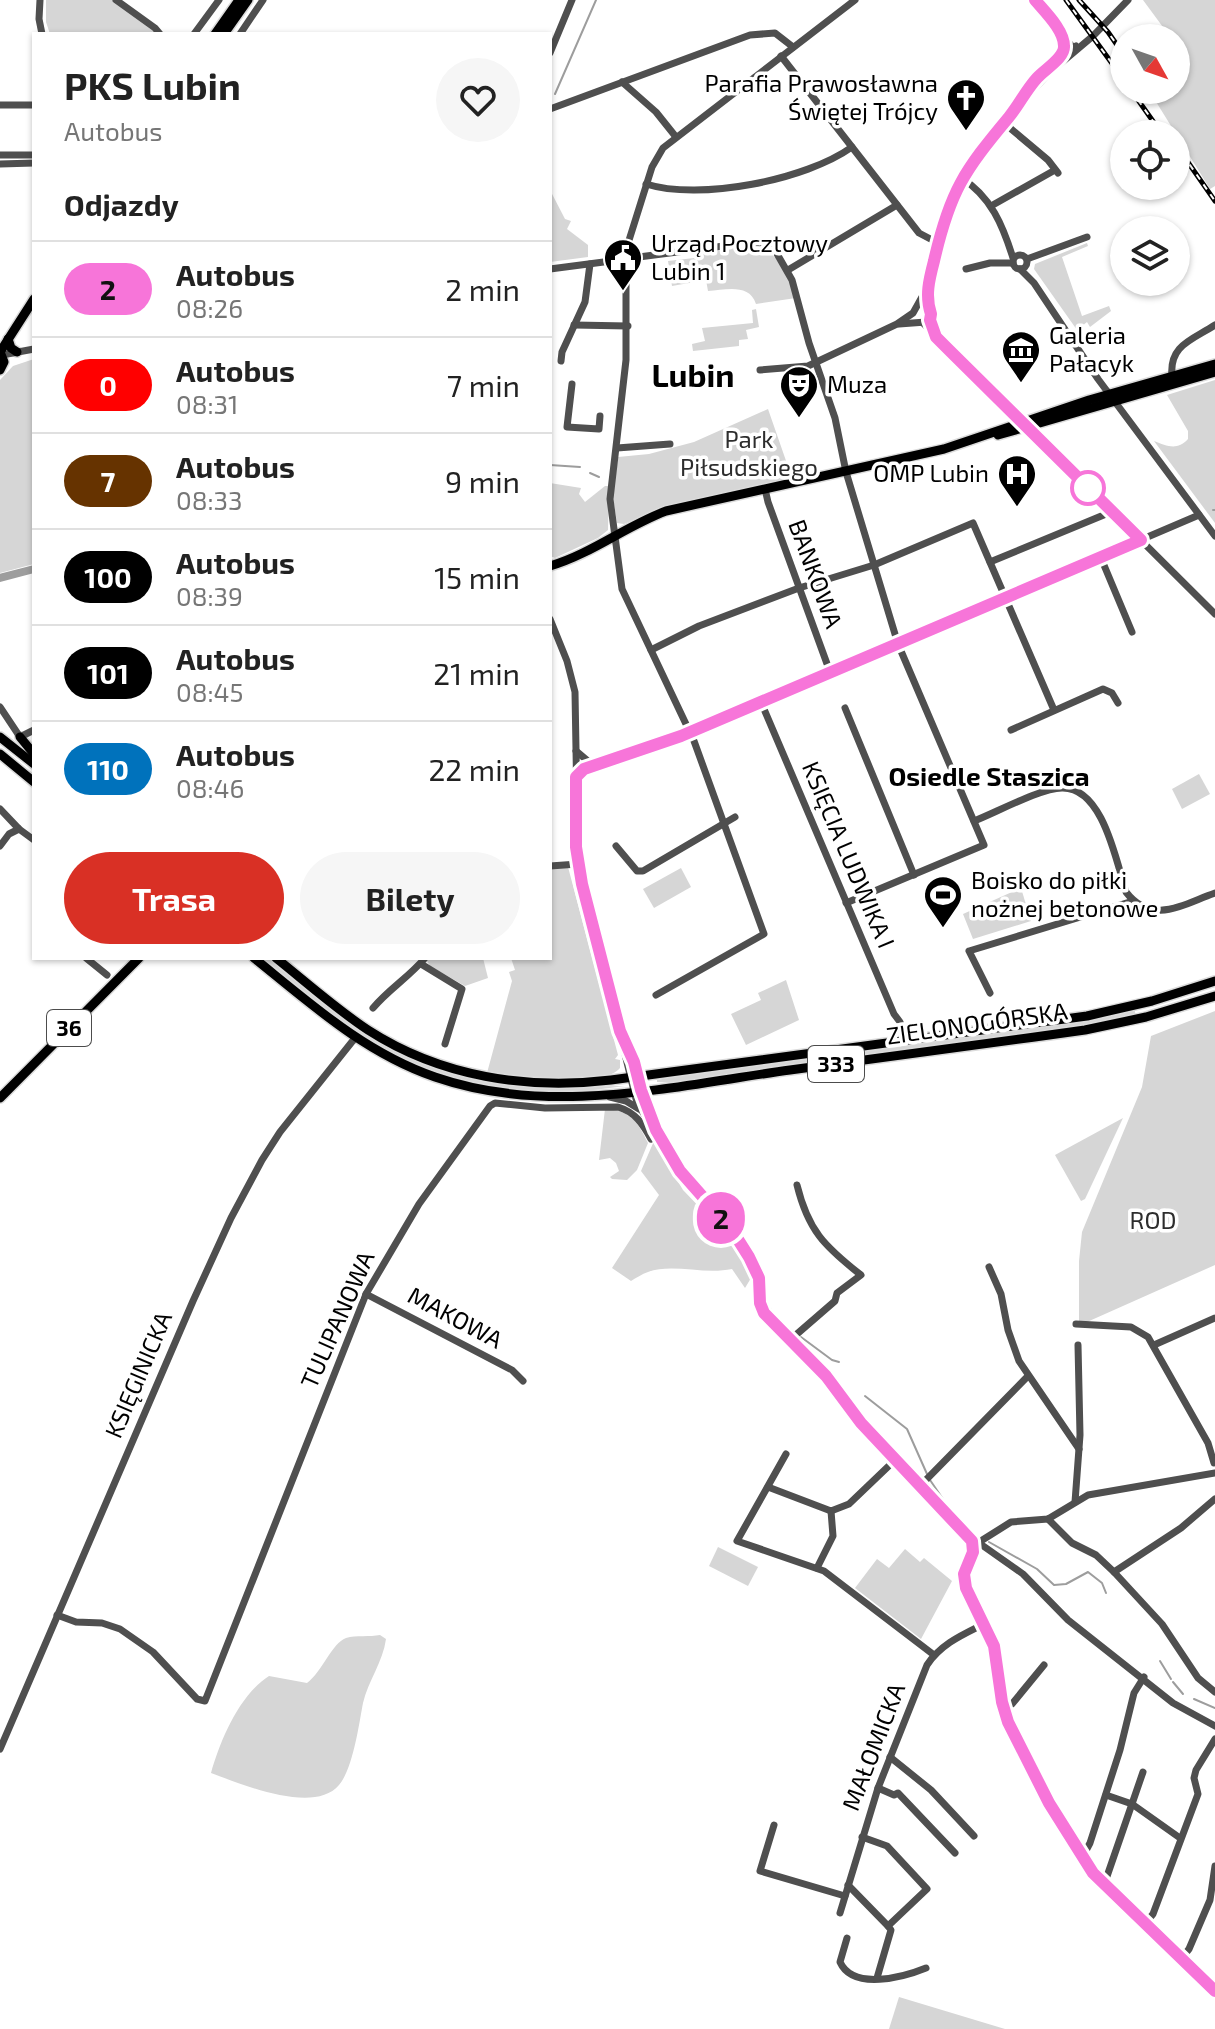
<!DOCTYPE html>
<html lang="pl">
<meta charset="utf-8">
<style>
:root{--surface:#fff;--page:#f6f6f6;--text:#222;--muted:#767676;--line:#e0e0e0;--accent:#d93025}
body{margin:0;font-family:"Exo 2",sans-serif;background:var(--page);color:var(--text);height:100vh;display:flex;flex-direction:column;font-size:30px;white-space:nowrap}
*{box-sizing:border-box;margin:0}
p{font-size:26px;color:var(--muted)}
.icon{flex:none;width:44px;height:44px;fill:none;stroke:currentColor;stroke-width:2;stroke-linecap:round;stroke-linejoin:round}
.map{position:relative;flex:1;overflow:hidden}
.drawer{position:absolute;left:32px;top:32px;width:520px;height:928px;display:flex;flex-direction:column;background:var(--surface);border-radius:0px;box-shadow:0 2px 6px #0004}
.drawer>*{flex:none}
.badge{padding:0 16px;border-radius:26px;font-size:28px;line-height:52px}
.needle{width:52px;rotate:130deg}
.tools{position:absolute;left:1110px;top:24px;display:grid;gap:16px}
.tools a{display:grid;place-items:center;width:80px;height:80px;border-radius:50%;background:var(--surface);box-shadow:0 2px 6px #0004;font-size:40px}
.map>.badge{position:absolute;translate:-50% -50%;box-shadow:0 0 0 4px #fff}
h2{padding:0 32px;font-size:30px;line-height:72px}
.round{display:grid;place-items:center;flex:none;width:84px;height:84px;border-radius:42px;background:var(--page)}
.overview{display:flex;align-items:center;justify-content:space-between;height:136px;padding:0 32px}
h1{font-size:38px;font-weight:700;line-height:60px}
.button{display:flex;gap:16px;margin-top:auto;padding:16px 32px}
.button a{flex:1;height:92px;border-radius:48px;background:var(--accent);color:#fff;font-size:32px;font-weight:700;line-height:92px;text-align:center}
.button a+a{background:var(--page);color:var(--text)}
ul{padding:0;list-style:none}
li{display:flex;align-items:center;gap:24px;height:96px;padding:0 32px;border-top:2px solid var(--line)}
li div{flex:1}
li b{display:block;font-size:30px}
li em{font-style:normal}
li .badge{min-width:88px;font-weight:700;text-align:center}
.map>svg:first-child{display:block}
.green{fill:#d6d6d6}
.lines{fill:none;stroke-linecap:round;stroke-linejoin:round}
.stream{stroke:#9d9d9d;stroke-width:2}
.river{stroke:#9d9d9d;stroke-width:8}
.major-casing{stroke:#dbdbdb;stroke-width:12}
.minor{stroke:#4f4f4f;stroke-width:7}
.major{stroke:#000;stroke-width:9}
.rail-casing{stroke:#000;stroke-width:5}
.rail{stroke:#fff;stroke-width:2;stroke-dasharray:6;stroke-linecap:butt}
.line-casing{stroke:#fff;stroke-width:18}
.line{stroke:#f775d9;stroke-width:12}
.stop-dot{fill:#fff;stroke:#f775d9;stroke-width:4}
.labels{text-anchor:middle;stroke-width:7;stroke-linejoin:round;paint-order:stroke}
.shield{fill:#fff;stroke:#4c4c4c;stroke-width:2}
.shield-label{font-size:22px;font-weight:bold;fill:#000}
.poi-label{font-size:24px;fill:#000;stroke:#fff;text-anchor:start}
.park-label{font-size:24px;fill:#2d2d2d;stroke:#fff}
.street-label{font-size:24px;fill:#000;stroke:#fff}
.neighbourhood-label{font-size:26px;font-weight:bold;fill:#000;stroke:#fff}
.district-label{font-size:32px;font-weight:bold;fill:#000;stroke:#fff}
</style>
<div class="map">
<svg width="1215" height="2029" viewBox="0 0 1215 2029">
<rect width="100%" height="100%" fill="#fff"/>
<g class="green">
<path d="M46 0H112L152 28 156 34H50L46 22Z"/>
<path d="M1143 0H1215V186L1210 189 1150 92 1154 90H1176V75L1190 65 1176 45V38H1171Z"/>
<path d="M550 190 565 219 571 221 567 229 588 245V257L550 262Z"/>
<path d="M1087 243 1088 246 1062 257 1082 316 1109 306 1111 311 1090 327 1087 322 1077 330 1034 269 1035 264Z"/>
<path d="M755 246C778 250 789 278 796 298L756 304C749 283 726 290 708 291L706 280 672 286 668 261 703 257V253Z"/>
<path d="M756 309 759 327 746 330 748 339 739 340V346L693 351 692 344 705 341 702 328 753 323 752 310Z"/>
<path d="M34 359V564L0 573V380L13 366Z"/>
<path d="M1215 380V523L1154 441C1167 446 1177 451 1188 439V431L1167 395Z"/>
<path d="M768 409 792 478 678 503 624 524 617 523 613 497 618 457 649 454 694 442Z"/>
<path d="M550 483 581 488 579 494 585 502 605 486H609L608 530 598 538 555 558 550 556Z"/>
<path d="M1199 774 1210 794 1182 809 1172 789Z"/>
<path d="M568 867 618 1055 615 1059 620 1060V1068C601 1090 515 1077 487 1073L512 981 509 972 515 970 511 958H550V868Z"/>
<path d="M681 868 691 887 654 908 643 889Z"/>
<path d="M1021 888 1031 921 973 939 963 914Z"/>
<path d="M259 958H270L346 1018 382 1042 502 1083 544 1087 625 1086 555 1095 455 1081 404 1061 355 1036Z"/>
<path d="M429 958H483L488 978 465 986 430 966 427 961Z"/>
<path d="M786 980 799 1020 746 1045 731 1014 761 1000 758 993Z"/>
<path d="M1134 1008 1136 1016 1074 1028 675 1083 657 1082V1080L689 1074Z"/>
<path d="M1215 1011V1265L1087 1322H1079V1261L1082 1232 1142 1087 1151 1036Z"/>
<path d="M605 1109C630 1110 638 1122 648 1143L637 1170 627 1180 612 1179 610 1177 619 1171 616 1163 610 1158 599 1160Z"/>
<path d="M1123 1118 1085 1199 1081 1201 1055 1155Z"/>
<path d="M654 1141 683 1190 732 1241 751 1278 745 1288 732 1269C704 1275 672 1263 648 1272 642 1274 636 1278 631 1281L612 1268 659 1195 641 1171Z"/>
<path d="M718 1547 758 1567 748 1586 709 1566Z"/>
<path d="M905 1549 920 1562 924 1558 952 1581 921 1639 855 1588 877 1559 889 1568Z"/>
<path d="M380 1635 386 1639C383 1662 368 1681 363 1703 359 1724 353 1769 339 1785 314 1815 241 1784 211 1773 220 1741 239 1695 269 1676L307 1683C322 1672 332 1643 346 1638 356 1635 370 1637 380 1635Z"/>
<path d="M899 1997 1005 2029H889Z"/>
</g>
<g class="lines">
<g class="stream">
<path d="M555 94 596 0"/>
<path d="M550 465 580 467"/>
<path d="M590 473 599 477"/>
<path d="M1213 510H1215"/>
<path d="M656 1140 686 1189 720 1223"/>
<path d="M736 1243 756 1284"/>
<path d="M764 1298 773 1313 793 1332"/>
<path d="M801 1337 832 1360 839 1362"/>
<path d="M865 1396 907 1429 927 1474"/>
<path d="M930 1480 947 1505 979 1538"/>
<path d="M989 1542 1037 1569 1054 1585 1066 1584 1088 1572 1102 1583 1106 1593"/>
<path d="M1160 1661 1171 1679"/>
<path d="M1173 1682 1183 1694"/>
<path d="M1194 1699 1215 1708"/>
</g>
<path class="river" d="M0 578 34 569"/>
<defs>
<g id="major">
<path d="M215 34 239 0"/>
<path d="M224 34 248 0"/>
<path d="M8 339 11 348 17 352"/>
<path d="M0 352 34 299"/>
<path d="M0 352 4 362 0 370"/>
<path d="M998 435 1215 372"/>
<path d="M550 566C591 554 626 526 666 511L944 449 1089 400 1215 364"/>
<path d="M0 737 34 764"/>
<path d="M20 737 34 754"/>
<path d="M0 754 34 782"/>
<path d="M254 958C311 1004 365 1053 435 1077 551 1117 673 1086 790 1070 889 1056 987 1044 1085 1030L1146 1017 1215 996"/>
<path d="M276 958C306 982 336 1009 368 1030 441 1077 527 1090 611 1080L1087 1016 1152 1001 1215 981"/>
<path d="M0 1098 139 958"/>
</g>
</defs>
<use href="#major" class="major-casing"/>
<g class="minor">
<path d="M40 0 39 19 42 34"/>
<path d="M116 0 155 28 160 34"/>
<path d="M1035 0 1074 49"/>
<path d="M194 34 219 0"/>
<path d="M240 34 263 0"/>
<path d="M550 53 572 0"/>
<path d="M781 56 919 233 938 243"/>
<path d="M622 82 656 112 676 137"/>
<path d="M1027 91 1060 56 1076 46"/>
<path d="M0 105H34"/>
<path d="M550 109 750 35 775 33 793 47"/>
<path d="M1004 123 1048 160 1058 173"/>
<path d="M0 155H34"/>
<path d="M0 164 34 163"/>
<path d="M961 178C991 196 1003 226 1013 258"/>
<path d="M646 184C700 201 806 180 852 147"/>
<path d="M991 206 1055 170"/>
<path d="M625 253 652 167 663 148 855 0"/>
<circle cx="1020" cy="262" r="7"/>
<path d="M631 258 755 242 766 244 776 252 792 280 809 343 835 418 846 472 898 644 984 845 846 903"/>
<path d="M1027 259 1087 237"/>
<path d="M626 265V360L610 499 622 589 694 741 764 934 656 995"/>
<path d="M550 269 619 260"/>
<path d="M966 269 990 263H1013"/>
<path d="M1020 269 1034 283 1098 379 1215 536"/>
<path d="M788 270 897 205"/>
<path d="M927 290 928 307 931 314 930 320 934 332"/>
<path d="M923 323 1215 614"/>
<path d="M899 324 926 322"/>
<path d="M574 325 628 326"/>
<path d="M2 355 34 349"/>
<path d="M561 361 562 352 585 302 590 264"/>
<path d="M760 370 808 366 897 324 913 313 927 288 945 215 967 169 1017 107 1048 74 1093 36 1128 0"/>
<path d="M1172 376C1169 345 1192 340 1215 325"/>
<path d="M572 384 567 427 599 429 600 416"/>
<path d="M617 448 670 444"/>
<path d="M765 489 768 502 830 672"/>
<path d="M1101 558 1132 632"/>
<path d="M990 562 1111 512"/>
<path d="M550 619 567 661 575 692 578 864 637 1103 684 1176 743 1246 759 1278 760 1303 764 1313 826 1376 858 1419 972 1541 974 1550 965 1572V1586L994 1646 1002 1700 1008 1722 1049 1803 1074 1846 1093 1873 1215 1991"/>
<path d="M651 650 699 626 799 588 874 565 973 523 1054 710"/>
<path d="M761 702 894 1014 900 1022"/>
<path d="M0 707 20 737 34 730"/>
<path d="M845 708 914 875"/>
<path d="M1011 730 1103 689 1112 693 1118 703"/>
<path d="M576 751 589 762"/>
<path d="M577 766C596 770 660 744 681 736L1199 515"/>
<path d="M0 809 19 829 34 840"/>
<path d="M974 821C995 813 1041 788 1062 788 1103 787 1116 861 1126 892 1152 926 1183 904 1215 893"/>
<path d="M0 846 9 834 19 829"/>
<path d="M616 846 637 871H643L735 817"/>
<path d="M550 866 578 864"/>
<path d="M86 958 107 975"/>
<path d="M421 964 462 989 445 1044"/>
<path d="M990 993 969 951 1133 901"/>
<path d="M373 1008C389 989 409 977 425 958"/>
<path d="M621 1033C637 1060 642 1093 653 1122"/>
<path d="M610 1097 626 1101 639 1109"/>
<path d="M989 1267 1001 1294 1008 1330 1019 1361 1079 1449"/>
<path d="M366 1294 512 1370 523 1381"/>
<path d="M1076 1324 1131 1327 1148 1337 1208 1443 1214 1463"/>
<path d="M790 1340 835 1301 837 1293 861 1275C824 1246 808 1230 797 1185"/>
<path d="M1154 1345 1215 1318"/>
<path d="M786 1454 737 1541 824 1571 934 1655"/>
<path d="M920 1486 1028 1376"/>
<path d="M768 1487 831 1511 849 1504 895 1460"/>
<path d="M1075 1502 1080 1435 1078 1345"/>
<path d="M1048 1519 1072 1543 1096 1555 1114 1572 1162 1624 1198 1678 1215 1692"/>
<path d="M979 1543 1023 1574 1068 1620 1173 1703 1215 1726"/>
<path d="M976 1544 1011 1522 1048 1519 1088 1495 1215 1473"/>
<path d="M817 1568 833 1536 831 1511"/>
<path d="M1114 1572 1181 1528 1215 1499"/>
<path d="M57 1615 76 1622 102 1623 120 1629 153 1652 197 1699 205 1701 366 1294 419 1204 490 1106 495 1103 545 1108 618 1107C635 1112 643 1124 651 1139L659 1135"/>
<path d="M1003 1708 1012 1704 1044 1665"/>
<path d="M0 1749 193 1301 231 1218 262 1160 280 1132 355 1038"/>
<path d="M890 1757 931 1790 974 1836"/>
<path d="M878 1788 894 1795 898 1793 955 1853"/>
<path d="M1106 1795 1132 1804 1180 1838"/>
<path d="M774 1825 760 1871 845 1896"/>
<path d="M1082 1858 1090 1843 1120 1750 1134 1693 1144 1677"/>
<path d="M848 1885 888 1926 927 1889 887 1846 862 1837"/>
<path d="M1104 1885 1143 1772"/>
<path d="M840 1913 878 1788 927 1665C941 1644 962 1635 984 1624"/>
<path d="M1145 1924 1153 1914 1198 1794 1194 1778 1196 1770 1215 1739"/>
<path d="M847 1938 840 1962C853 1991 904 1977 926 1968"/>
<path d="M1182 1958 1189 1949 1210 1900 1215 1866"/>
<path d="M877 1978 891 1930 888 1926"/>
</g>
<use href="#major" class="major"/>
<defs>
<g id="rail">
<path d="M1066 0 1124 80"/>
<path d="M1079 0 1108 32 1124 55"/>
<path d="M1131 90 1162 134"/>
<path d="M1176 145 1215 201"/>
</g>
</defs>
<use href="#rail" class="rail-casing"/>
<use href="#rail" class="rail"/>
</g>
<g class="lines">
<defs>
<path id="line" d="M1035 0C1045 12 1064 30 1064 46 1065 58 1045 69 1037 78 1026 90 1019 105 1009 117 964 171 950 191 934 261 929 280 925 296 931 314L930 320 936 337 949 350 1141 540 681 736 584 769 576 777V847L582 884 620 1031 634 1062 641 1090 656 1130 680 1171 732 1230 749 1257 759 1278 760 1303 764 1313 826 1376 861 1423 972 1541 973 1552 964 1574 966 1588 994 1646 1002 1702 1008 1722 1049 1803 1093 1873 1215 1991"/>
</defs>
<use href="#line" class="line-casing"/>
<use href="#line" class="line"/>
</g>
<defs>
<symbol id="church-pin" viewBox="-11 -11 22 30"><path d="M0 17L-7.5 6A9.5 9.5 0 1 1 7.5 6Z" fill="#000" stroke="#fff"/><path d="M-1.2-6h2.4v3.5h3.3v2.4h-3.3V6h-2.4V-.1h-3.3v-2.4h3.3Z" fill="#fff"/></symbol>
<symbol id="civic-pin" viewBox="-11 -11 22 30"><path d="M0 17L-7.5 6A9.5 9.5 0 1 1 7.5 6Z" fill="#000" stroke="#fff"/><path d="M-.6-6.5H3V-4.5H.6V-3L4-1V1h2V6H-6V1h2V-1L-.6-3ZM-1.2 2.5V6h2.4V2.5Z" fill="#fff"/></symbol>
<symbol id="museum-pin" viewBox="-11 -11 22 30"><path d="M0 17L-7.5 6A9.5 9.5 0 1 1 7.5 6Z" fill="#000" stroke="#fff"/><path d="M0-6L6-3V-2H-6V-3ZM-5-1h2V3h-2ZM-1-1h2V3h-2ZM3-1h2V3H3ZM-6 4H6V6H-6Z" fill="#fff"/></symbol>
<symbol id="theatre-pin" viewBox="-11 -11 22 30"><path d="M0 17L-7.5 6A9.5 9.5 0 1 1 7.5 6Z" fill="#000" stroke="#fff"/><path d="M-5-5.5Q0-4 5-5.5V0Q5 5 0 6Q-5 5-5 0ZM-3.3-2.5H-1v1.5H-3.3ZM1-2.5H3.3v1.5H1ZM-2.8 1Q0 5.5 2.8 1Z" fill="#fff"/></symbol>
<symbol id="hospital-pin" viewBox="-11 -11 22 30"><path d="M0 17L-7.5 6A9.5 9.5 0 1 1 7.5 6Z" fill="#000" stroke="#fff"/><path d="M-5-5h3v3.5h4V-5h3V5h-3V1.5h-4V5h-3Z" fill="#fff"/></symbol>
<symbol id="stadium-pin" viewBox="-11 -11 22 30"><path d="M0 17L-7.5 6A9.5 9.5 0 1 1 7.5 6Z" fill="#000" stroke="#fff"/><path d="M0-5a6.5 5 0 1 0 0 10a6.5 5 0 1 0 0-10ZM-3.5-1.8h7v3.6h-7Z" fill="#fff"/></symbol>
</defs>
<g fill-rule="evenodd">
<use href="#church-pin" x="944" y="76" width="44" height="60"/>
<use href="#civic-pin" x="601" y="236" width="44" height="60"/>
<use href="#museum-pin" x="999" y="328" width="44" height="60"/>
<use href="#theatre-pin" x="777" y="363" width="44" height="60"/>
<use href="#hospital-pin" x="995" y="452" width="44" height="60"/>
<use href="#stadium-pin" x="921" y="873" width="44" height="60"/>
</g>
<circle class="stop-dot" cx="1088" cy="488" r="16"/>
<g class="labels">
<g class="shield">
<rect x="47" y="1010" width="44" height="36" rx="6"/>
<rect x="808" y="1046" width="56" height="36" rx="6"/>
</g>
<g class="shield-label">
<text x="69" y="1036">36</text>
<text x="836" y="1072">333</text>
</g>
<g class="poi-label">
<text x="938" y="92" text-anchor="end">Parafia Prawosławna<tspan x="938" dy="28">Świętej Trójcy</tspan></text>
<text x="651" y="252">Urząd Pocztowy<tspan x="651" dy="28">Lubin 1</tspan></text>
<text x="1049" y="344">Galeria<tspan x="1049" dy="28">Pałacyk</tspan></text>
<text x="827" y="393">Muza</text>
<text x="989" y="482" text-anchor="end">OMP Lubin</text>
<text x="971" y="889">Boisko do piłki<tspan x="971" dy="28">nożnej betonowe</tspan></text>
</g>
<g class="park-label">
<text x="749" y="448">Park<tspan x="749" dy="28">Piłsudskiego</tspan></text>
<text x="1153" y="1229">ROD</text>
</g>
<g class="street-label">
<text transform="translate(815 574) rotate(70)" y="8">BANKOWA</text>
<text transform="translate(848 855) rotate(67)" y="8">KSIĘCIA LUDWIKA I</text>
<text transform="translate(977 1024) rotate(-8)" y="8">ZIELONOGÓRSKA</text>
<text transform="translate(455 1318) rotate(28)" y="8">MAKOWA</text>
<text transform="translate(338 1320) rotate(-66)" y="8">TULIPANOWA</text>
<text transform="translate(139 1375) rotate(-67)" y="8">KSIĘGINICKA</text>
<text transform="translate(874 1747) rotate(-69)" y="8">MAŁOMICKA</text>
</g>
<g class="neighbourhood-label">
<text x="989" y="786">Osiedle Staszica</text>
</g>
<g class="district-label">
<text x="693" y="387">Lubin</text>
</g>
</g>
</svg>
<div class="tools">
<a><svg class="needle" viewBox="-14 -14 28 28"><path d="M0-13l5 13h-10z" fill="#e53935"/><path d="M0 13l5-13h-10z" fill="#767676"/></svg></a>
<a><svg class="icon" aria-label="locate" viewBox="0 0 24 24"><circle cx="12" cy="12" r="6"/><path d="M12 2v4M12 18v4M2 12h4M18 12h4"/></svg></a>
<a><svg class="icon" aria-label="layers" viewBox="0 0 24 24"><path d="M12 4l9 5-9 5-9-5zM3 14l9 5 9-5"/></svg></a>
</div>
<b class="badge" style="left:721px;top:1218px;background:#f775d9;color:#111">2</b>
<section class="drawer">
<div class="overview"><div><h1>PKS Lubin</h1><p>Autobus</p></div><a class="round"><svg class="icon" aria-label="heart" viewBox="0 0 24 24"><path d="M12 20l-8-8c-3-5 5-10 8-4 3-6 11-1 8 4z"/></svg></a></div>
<h2>Odjazdy</h2>
<ul>
<li><span class="badge" style="background:#f775d9;color:#111">2</span><div><b>Autobus</b><p>08:26</p></div><em>2 min</em></li>
<li><span class="badge" style="background:#f00;color:#fff">0</span><div><b>Autobus</b><p>08:31</p></div><em>7 min</em></li>
<li><span class="badge" style="background:#630;color:#fff">7</span><div><b>Autobus</b><p>08:33</p></div><em>9 min</em></li>
<li><span class="badge" style="background:#000;color:#fff">100</span><div><b>Autobus</b><p>08:39</p></div><em>15 min</em></li>
<li><span class="badge" style="background:#000;color:#fff">101</span><div><b>Autobus</b><p>08:45</p></div><em>21 min</em></li>
<li><span class="badge" style="background:#0072bc;color:#fff">110</span><div><b>Autobus</b><p>08:46</p></div><em>22 min</em></li>
</ul>
<div class="button"><a>Trasa</a><a>Bilety</a></div>
</section>
</div>
